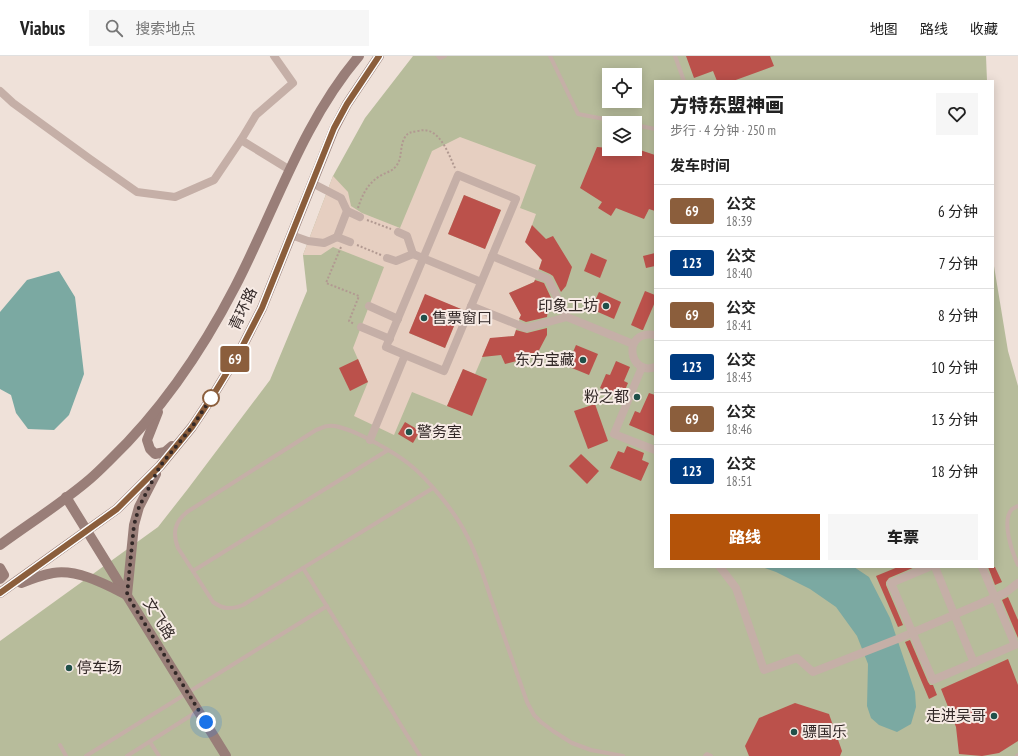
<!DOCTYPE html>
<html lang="zh">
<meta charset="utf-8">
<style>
:root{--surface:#fff;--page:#f6f6f6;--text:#222;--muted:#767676;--line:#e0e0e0;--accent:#b45309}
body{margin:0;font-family:"PT Sans Narrow","Noto Sans SC",sans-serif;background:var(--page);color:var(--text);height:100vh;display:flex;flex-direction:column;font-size:15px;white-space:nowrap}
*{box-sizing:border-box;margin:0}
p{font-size:13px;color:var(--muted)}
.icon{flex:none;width:22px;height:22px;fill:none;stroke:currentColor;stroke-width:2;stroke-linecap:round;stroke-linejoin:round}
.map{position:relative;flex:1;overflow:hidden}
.side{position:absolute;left:654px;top:24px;width:340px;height:488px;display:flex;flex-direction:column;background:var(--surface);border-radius:0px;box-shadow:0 2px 10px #0003}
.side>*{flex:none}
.badge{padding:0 8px;border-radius:3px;font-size:14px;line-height:26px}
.tools{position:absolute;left:602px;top:12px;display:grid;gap:8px}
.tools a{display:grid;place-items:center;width:40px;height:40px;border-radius:0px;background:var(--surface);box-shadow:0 2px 10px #0003;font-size:20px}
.you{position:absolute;width:20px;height:20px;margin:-10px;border:3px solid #fff;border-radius:50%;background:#1a73e8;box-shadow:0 0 0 6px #1a73e833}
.map>.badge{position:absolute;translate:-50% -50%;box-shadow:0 0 0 2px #fff}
h2{padding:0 16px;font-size:15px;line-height:36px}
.round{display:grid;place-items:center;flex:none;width:42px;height:42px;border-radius:0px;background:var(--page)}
.overview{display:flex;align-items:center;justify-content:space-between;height:68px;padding:0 16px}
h1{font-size:19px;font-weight:800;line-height:30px}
.button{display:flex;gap:8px;margin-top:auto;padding:8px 16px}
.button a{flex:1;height:46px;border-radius:0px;background:var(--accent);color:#fff;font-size:16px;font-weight:800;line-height:46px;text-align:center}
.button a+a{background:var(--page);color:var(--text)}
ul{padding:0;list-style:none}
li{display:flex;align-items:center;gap:12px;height:52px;padding:0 16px;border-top:1px solid var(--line)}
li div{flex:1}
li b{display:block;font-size:15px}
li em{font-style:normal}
li .badge{min-width:44px;font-weight:700;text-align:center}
header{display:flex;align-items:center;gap:24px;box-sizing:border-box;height:56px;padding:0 20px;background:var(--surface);border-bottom:1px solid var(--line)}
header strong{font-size:19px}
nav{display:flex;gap:22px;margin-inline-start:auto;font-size:14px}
.search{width:280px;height:36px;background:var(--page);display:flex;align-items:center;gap:10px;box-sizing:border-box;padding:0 14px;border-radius:0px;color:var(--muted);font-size:15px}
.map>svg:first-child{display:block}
.green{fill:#b7bc9b;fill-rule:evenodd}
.plaza{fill:#e6cfc1;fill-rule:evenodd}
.water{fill:#7ba9a2}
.building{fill:#bb514b}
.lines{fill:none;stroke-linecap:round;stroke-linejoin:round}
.path{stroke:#b19991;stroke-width:2;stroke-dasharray:2 2;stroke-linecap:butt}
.lane{stroke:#c5afa7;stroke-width:4}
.street{stroke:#c5afa7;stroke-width:8}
.secondary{stroke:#997e78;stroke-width:10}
.line-casing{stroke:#fff;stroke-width:9}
.line{stroke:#8b5e3c;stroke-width:6}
.walk{stroke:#322827;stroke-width:4;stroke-dasharray:0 7.2}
.poi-dot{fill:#20504a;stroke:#f7ebe5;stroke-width:1.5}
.stop-dot{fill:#fff;stroke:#8b5e3c;stroke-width:2}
.labels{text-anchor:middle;stroke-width:4;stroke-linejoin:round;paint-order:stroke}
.poi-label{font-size:15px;fill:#322827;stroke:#f7ebe5;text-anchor:end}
.street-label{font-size:15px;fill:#322827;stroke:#f7ebe5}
</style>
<header>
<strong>Viabus</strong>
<div class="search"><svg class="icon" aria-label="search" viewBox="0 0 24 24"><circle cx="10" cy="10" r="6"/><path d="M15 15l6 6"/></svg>搜索地点</div>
<nav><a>地图</a><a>路线</a><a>收藏</a></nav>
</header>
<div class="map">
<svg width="1018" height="700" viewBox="0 0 1018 700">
<rect width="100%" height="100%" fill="#efe1d9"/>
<path class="green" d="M413 0H986L987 25H655V511H993V204L1008 295 1018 330V700H0V585L158 471 187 434 270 324 307 235 303 199 333 120 365 62ZM609 19H635V45H609ZM609 67H635V93H609Z"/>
<path class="plaza" d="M460 81 536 109 520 152 536 158 526 186 542 204 534 226 509 237 521 259 514 280 490 283 475 318 463 313 447 350 412 336 394 379 354 360 368 326 353 292 384 211 333 191 321 199H303L333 120 348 136 351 150 362 157 400 172 432 95ZM464 139 501 154 485 193 448 178ZM425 239 461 253 445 292 409 277Z"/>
<g class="water">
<path d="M59 215 75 241 84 318 69 359 54 374 28 373 16 357 11 339 0 333V256L27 224Z"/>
<path d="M762 511H854L869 521 890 562 915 636 916 651 911 668 897 676 879 669 871 662 867 650 868 608 857 580 836 551 810 533 776 516Z"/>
</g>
<g class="building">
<path d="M686 0H770L774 10 733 25H717L713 15 694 22Z"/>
<path d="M597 91 609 92V93H637L655 99V155L649 153 644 163 616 152 611 160 598 152 602 146 580 132Z"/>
<path d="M464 139 501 154 485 193 448 178Z"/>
<path d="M532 169 546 183 553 180 572 211 566 230 561 236 553 220 550 218 539 213 542 204 525 186Z"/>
<path d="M591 197 607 204 600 222 584 215Z"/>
<path d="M655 197V210L646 212 643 200Z"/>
<path d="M535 224 544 227 553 246 548 253 547 261 526 266 519 263 521 259 509 237 534 226Z"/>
<path d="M645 235 655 239V246L643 274H642L631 269Z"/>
<path d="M599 236 621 246 614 263 591 253Z"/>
<path d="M425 238 461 253 445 292 409 277Z"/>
<path d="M547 272V279L536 300 505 308 501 299 482 301 490 282 514 280 516 274 527 277Z"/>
<path d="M576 289 598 298 589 319 567 310Z"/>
<path d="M358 303 368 326 350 335 339 312Z"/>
<path d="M616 305 630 311 624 325 628 327 622 341 600 332 606 318 610 319Z"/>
<path d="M463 313 487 323 472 360 447 350Z"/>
<path d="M649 337 655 339V380L629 369 635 355 640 357Z"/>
<path d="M595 348 608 385 588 393 574 355Z"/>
<path d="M405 366 420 375 413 387 398 378Z"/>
<path d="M627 390 644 397 642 404 649 407 641 425 610 412 618 395 624 397Z"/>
<path d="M581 398 599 415 587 428 569 410Z"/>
<path d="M898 511H915L889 522 886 526V529L903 569 898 571 876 520Z"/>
<path d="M988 511H995L1002 526 995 529Z"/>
<path d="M1008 541 1018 564V582L1002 544Z"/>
<path d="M910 584 928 626 930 629H933L937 639 929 643 905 586Z"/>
<path d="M1008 603 1018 629V685L999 697 982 700 959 698 956 671 941 633Z"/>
<path d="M795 647 829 658 842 695 840 700H749L745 690 759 662Z"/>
</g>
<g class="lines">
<g class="path">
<path d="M358 152C362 139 368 127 380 120 386 116 392 116 396 110 403 102 399 91 405 81 408 76 412 76 418 75 439 69 448 97 455 112"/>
<path d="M367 164 391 173"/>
<path d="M357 189 381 199"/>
<path d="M341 191 326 227 359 240 349 265 354 268"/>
</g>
<g class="lane">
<path d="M438 0 440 2 445 0"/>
<path d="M550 0 578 58 625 67"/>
<path d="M675 0 684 25"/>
<path d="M635 69 655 73"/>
<path d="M433 432 243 549C230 554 223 553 213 546L178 492C172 476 175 466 187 456L316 374C320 373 324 370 328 370 339 368 365 381 376 387 387 393 399 400 409 408 428 423 455 456 466 478 477 498 484 521 491 543 503 577 515 611 527 646L534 659 541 666 553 675 572 687 591 694 623 700"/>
<path d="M1018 450C1017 450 1013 453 1012 453 1001 465 1012 496 1018 509"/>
<path d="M303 512 420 700"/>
<path d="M193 515 388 394"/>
<path d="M150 686 159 700"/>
<path d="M60 689 66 700"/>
<path d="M86 700 327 550"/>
<path d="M127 700 198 655"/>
<path d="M705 700 707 698 711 700"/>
<path d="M1017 700 1018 699"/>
</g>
<g class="street">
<path d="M274 0 293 27 256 59 241 84 290 114"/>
<path d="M0 35 13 47 90 103 137 136 175 141 214 124 241 84"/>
<path d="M347 155 360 161"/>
<path d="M291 179 308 185 324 187 337 181 347 155 341 142 312 127"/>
<path d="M337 181 350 186"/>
<path d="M413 198 481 226"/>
<path d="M387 202 396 205 413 198 407 180 398 176"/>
<path d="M369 250 398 263"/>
<path d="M471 250 526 272 567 261 548 223 492 200"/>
<path d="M567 261 633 288"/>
<path d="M361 271 390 283"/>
<path d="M655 279C620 274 630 321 655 311"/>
<path d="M642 311 614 378 655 394"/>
<path d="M370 384 405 299 444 315 516 143 458 119 386 291 405 299"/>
<path d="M720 511 736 532 764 614 797 602 813 616 900 582 1005 537 1018 527"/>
<path d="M929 511 891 527 933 624 1015 589 982 511"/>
<path d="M935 511 974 607"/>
</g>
<g class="secondary">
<path d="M158 356 147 384 150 393 155 398 165 396 172 390"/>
<path d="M66 441 226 700"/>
<path d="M0 489C30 467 62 447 90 423 97 417 104 410 110 404 162 354 202 295 235 231 275 154 302 67 359 0"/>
<path d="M0 512 4 519 0 523"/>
<path d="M21 527C31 523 42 519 53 517 78 513 105 528 127 539"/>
<path d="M0 537 117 453 160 410 192 371 212 341 240 295 262 252 334 73 347 48 379 0"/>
<path d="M127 539 134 469 139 451 156 418"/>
</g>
</g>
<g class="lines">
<defs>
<path id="line" d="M0 537 117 453 160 410 192 371 212 341 240 295 262 252 334 72 347 48 379 0"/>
</defs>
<use href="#line" class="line-casing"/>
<use href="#line" class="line"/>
<path class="walk" d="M206 666 127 539 134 469 139 451 160 410 192 371 212 341 211 342"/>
</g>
<g class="poi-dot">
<circle cx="606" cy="250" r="4"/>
<circle cx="424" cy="262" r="4"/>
<circle cx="583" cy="304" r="4"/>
<circle cx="637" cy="341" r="4"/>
<circle cx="409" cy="376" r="4"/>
<circle cx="69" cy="612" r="4"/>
<circle cx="994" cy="660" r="4"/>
<circle cx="794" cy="676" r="4"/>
</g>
<circle class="stop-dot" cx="211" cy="342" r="8"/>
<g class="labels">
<g class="poi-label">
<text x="598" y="255">印象工坊</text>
<text x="432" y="267" text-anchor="start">售票窗口</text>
<text x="575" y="309">东方宝藏</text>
<text x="629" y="346">粉之都</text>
<text x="417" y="381" text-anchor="start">警务室</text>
<text x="77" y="617" text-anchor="start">停车场</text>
<text x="986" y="665">走进吴哥</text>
<text x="802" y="681" text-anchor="start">骠国乐</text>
</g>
<g class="street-label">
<text transform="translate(243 253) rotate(-65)" y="5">青环路</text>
<text transform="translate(159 563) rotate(58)" y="5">文飞路</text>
</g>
</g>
</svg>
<div class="tools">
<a><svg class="icon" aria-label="locate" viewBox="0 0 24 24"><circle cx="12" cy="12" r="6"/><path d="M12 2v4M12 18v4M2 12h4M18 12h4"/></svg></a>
<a><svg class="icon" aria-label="layers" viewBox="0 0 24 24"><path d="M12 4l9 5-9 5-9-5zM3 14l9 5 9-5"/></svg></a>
</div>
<div class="you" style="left:206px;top:666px"></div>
<b class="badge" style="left:235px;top:303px;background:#8b5e3c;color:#fff">69</b>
<section class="side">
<div class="overview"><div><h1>方特东盟神画</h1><p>步行 · 4 分钟 · 250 m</p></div><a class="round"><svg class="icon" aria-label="heart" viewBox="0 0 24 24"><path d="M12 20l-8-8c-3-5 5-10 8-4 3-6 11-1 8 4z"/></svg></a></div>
<h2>发车时间</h2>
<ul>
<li><span class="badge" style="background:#8b5e3c;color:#fff">69</span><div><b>公交</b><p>18:39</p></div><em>6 分钟</em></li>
<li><span class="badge" style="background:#003b80;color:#fff">123</span><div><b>公交</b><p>18:40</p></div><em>7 分钟</em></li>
<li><span class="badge" style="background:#8b5e3c;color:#fff">69</span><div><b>公交</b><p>18:41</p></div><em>8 分钟</em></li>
<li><span class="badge" style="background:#003b80;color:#fff">123</span><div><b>公交</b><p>18:43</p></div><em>10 分钟</em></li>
<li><span class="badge" style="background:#8b5e3c;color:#fff">69</span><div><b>公交</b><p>18:46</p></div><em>13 分钟</em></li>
<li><span class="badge" style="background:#003b80;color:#fff">123</span><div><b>公交</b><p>18:51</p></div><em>18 分钟</em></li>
</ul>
<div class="button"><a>路线</a><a>车票</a></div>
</section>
</div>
